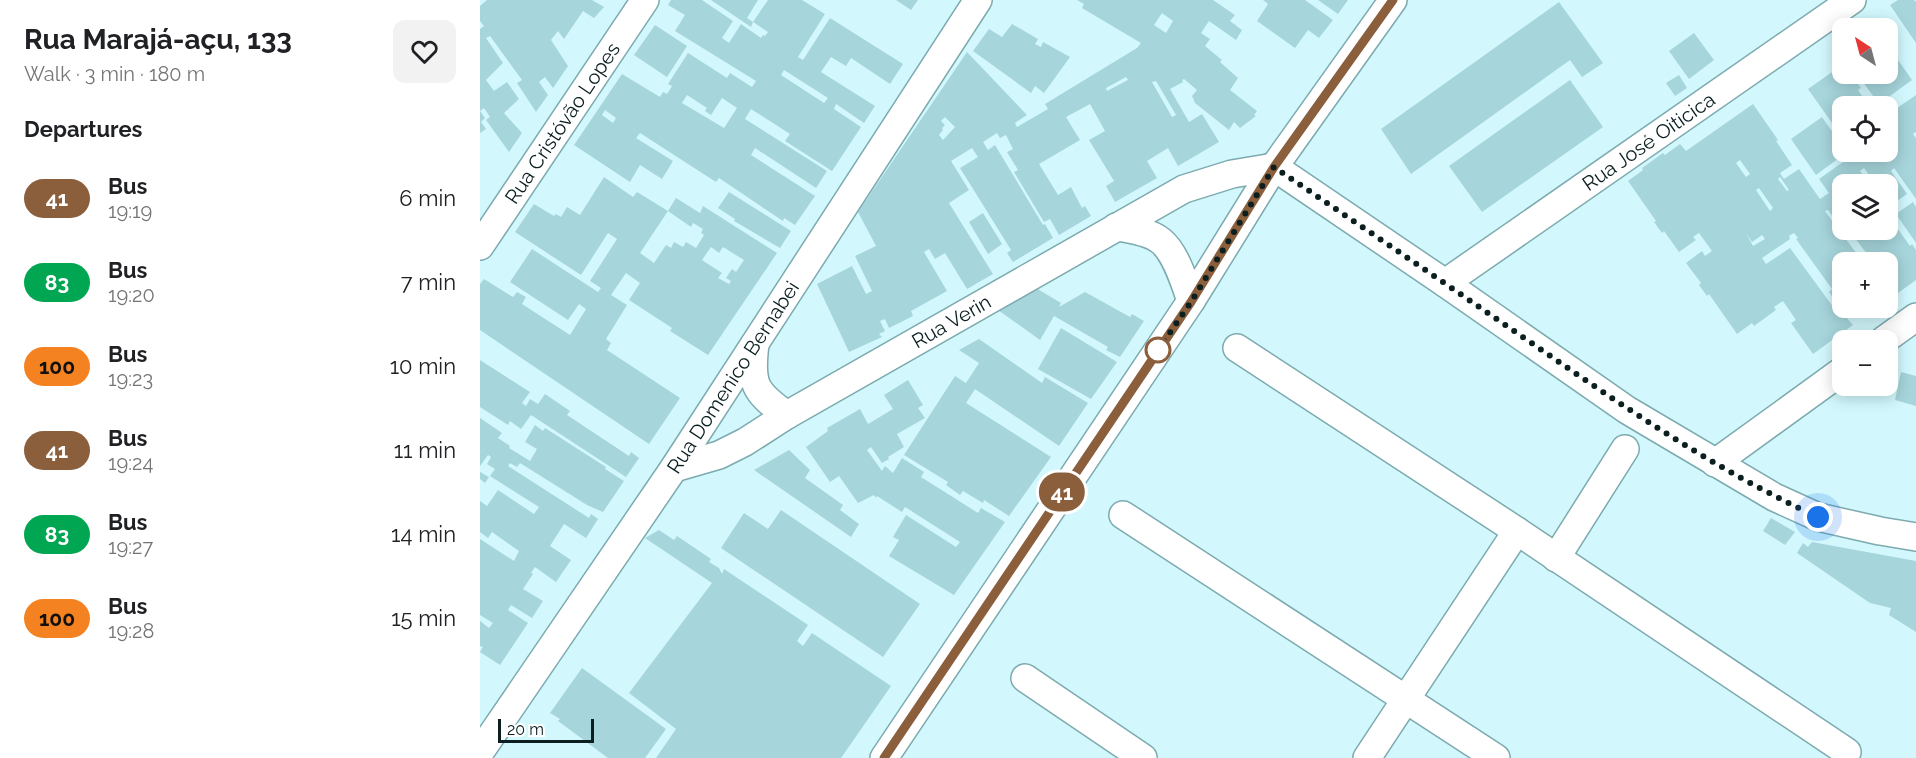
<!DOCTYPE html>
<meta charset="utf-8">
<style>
:root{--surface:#fff;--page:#f2f2f2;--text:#202124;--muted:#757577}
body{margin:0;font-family:Raleway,sans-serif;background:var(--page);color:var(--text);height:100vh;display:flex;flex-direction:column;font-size:22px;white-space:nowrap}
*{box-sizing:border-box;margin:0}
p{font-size:20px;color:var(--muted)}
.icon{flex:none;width:33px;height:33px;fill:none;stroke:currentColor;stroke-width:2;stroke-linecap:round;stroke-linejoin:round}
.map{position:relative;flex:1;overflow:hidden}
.panel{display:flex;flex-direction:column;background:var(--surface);width:480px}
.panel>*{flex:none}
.badge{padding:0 12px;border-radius:20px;font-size:21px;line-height:39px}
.needle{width:39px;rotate:324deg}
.fabs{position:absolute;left:1352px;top:18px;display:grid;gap:12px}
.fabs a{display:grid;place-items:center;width:66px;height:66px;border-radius:12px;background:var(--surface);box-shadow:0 3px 15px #0003;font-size:30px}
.scale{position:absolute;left:18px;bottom:15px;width:96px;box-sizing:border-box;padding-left:6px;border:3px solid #0b1e20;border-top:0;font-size:16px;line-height:21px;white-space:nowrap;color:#0b1e20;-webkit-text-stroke:4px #fff;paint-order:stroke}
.you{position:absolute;width:30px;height:30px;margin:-15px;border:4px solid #fff;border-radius:50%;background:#1a73e8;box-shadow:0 0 0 9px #1a73e833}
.map>.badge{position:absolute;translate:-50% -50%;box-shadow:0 0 0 3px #fff}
h2{padding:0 24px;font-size:22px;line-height:54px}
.round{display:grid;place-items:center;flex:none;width:63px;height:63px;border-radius:12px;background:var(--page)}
.overview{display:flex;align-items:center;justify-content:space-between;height:102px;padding:0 24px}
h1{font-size:28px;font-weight:700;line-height:45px}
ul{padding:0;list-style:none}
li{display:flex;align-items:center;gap:18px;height:84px;padding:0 24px}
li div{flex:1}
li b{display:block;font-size:22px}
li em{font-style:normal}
li .badge{min-width:66px;font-weight:700;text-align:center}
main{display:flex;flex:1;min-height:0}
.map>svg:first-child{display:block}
.building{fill:#a6d5db;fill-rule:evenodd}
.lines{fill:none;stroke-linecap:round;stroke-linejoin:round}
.minor-casing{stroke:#7caaaf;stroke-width:30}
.minor{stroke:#fff;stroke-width:27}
.line-casing{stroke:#fff;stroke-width:14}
.line{stroke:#8b5e3c;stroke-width:9}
.walk{stroke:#0b1e20;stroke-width:6;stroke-dasharray:0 10.8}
.stop-dot{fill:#fff;stroke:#8b5e3c;stroke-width:3}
.labels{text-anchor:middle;stroke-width:4.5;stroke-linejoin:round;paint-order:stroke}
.street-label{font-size:20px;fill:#0b1e20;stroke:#fff}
</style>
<main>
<section class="panel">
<div class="overview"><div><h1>Rua Marajá-açu, 133</h1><p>Walk · 3 min · 180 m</p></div><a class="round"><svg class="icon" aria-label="heart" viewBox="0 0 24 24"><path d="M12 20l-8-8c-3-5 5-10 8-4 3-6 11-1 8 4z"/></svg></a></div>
<h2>Departures</h2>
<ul>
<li><span class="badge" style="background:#8b5e3c;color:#fff">41</span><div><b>Bus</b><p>19:19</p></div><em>6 min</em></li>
<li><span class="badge" style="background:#00a651;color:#fff">83</span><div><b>Bus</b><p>19:20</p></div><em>7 min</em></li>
<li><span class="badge" style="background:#f58220;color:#111">100</span><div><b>Bus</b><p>19:23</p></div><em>10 min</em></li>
<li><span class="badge" style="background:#8b5e3c;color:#fff">41</span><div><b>Bus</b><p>19:24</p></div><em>11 min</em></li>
<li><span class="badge" style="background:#00a651;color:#fff">83</span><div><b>Bus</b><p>19:27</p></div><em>14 min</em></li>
<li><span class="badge" style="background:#f58220;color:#111">100</span><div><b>Bus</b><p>19:28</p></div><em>15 min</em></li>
</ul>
</section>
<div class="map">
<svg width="1436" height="758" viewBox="0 0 1436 758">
<rect width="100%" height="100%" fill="#d2f8fd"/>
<g class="building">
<path d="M7 0H112L124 7 114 18 103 11 84 39 78 31 71 40 88 66 73 88 65 77 59 82 68 95 56 112 37 83 42 80 10 36 6 38 23 63 6 80 14 91 27 82 39 99 24 113 42 133 29 152 6 120 10 117 4 108 0 111V29L4 26 0 21V6Z"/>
<path d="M191 0H222L253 21 242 38 249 43 261 24 281 38 283 35 285 36 288 32 273 22 288 0H322L345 14 318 57 323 60 350 18 423 64 410 84 371 58 366 66 351 57 341 72 395 106 384 123 356 104 354 109 381 127 352 171 305 141 310 134 271 109 265 119 347 171 336 188 275 148 271 155 335 196 315 225 304 218 303 221 239 178 236 182 160 133 156 138 193 161 182 179 160 165 150 182 94 145 142 74 180 97 183 92 187 94 192 86 188 84 208 53 247 78 250 73 272 87 276 81 195 31 205 15 188 5ZM304 70 348 98 344 103 301 75ZM207 95 227 108 225 111 231 115 242 98 257 108 244 128 202 103ZM125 110 136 118 133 123 122 115Z"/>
<path d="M231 0H278L267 18 273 22 271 27Z"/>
<path d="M416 0H438L431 10Z"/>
<path d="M597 0H733L755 15 750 21 762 30 756 40 729 21 721 33 730 39 725 46 742 60 740 62 758 78 750 90 777 111 774 115 776 116 760 128 754 122 749 130 715 103 712 96 717 90 704 79 702 80 703 82 690 89 709 122 722 114 739 142 698 166 688 148 667 161 677 178 635 202 626 186 634 181 609 140 625 131 610 104 586 117 600 140 559 164 578 195 591 187 602 208 605 206 611 216 579 235 570 219 564 222 534 172 538 170 527 152 533 149 526 135 520 138 517 133 503 142 508 150 515 145 563 225 565 224 573 238 533 262 527 253 531 250 480 168 498 157 492 148 471 161 489 190 469 203 513 274 487 289 465 253 455 259 449 249 444 252 467 291 431 311 433 316 409 328 405 319 400 321 405 331 399 334 402 337 369 352 337 284 372 266 386 294 392 291 375 256 396 246 378 212 487 52 547 115 535 123 537 127 568 109 565 104 657 48 661 43 602 8 604 4ZM682 13 693 21 686 33 674 25ZM646 77 648 80 627 91 626 88ZM676 81 696 115 692 117 672 82ZM465 117 475 127 463 140 459 135 463 130 462 128 465 125 461 121Z"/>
<path d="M783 0H825L853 20 839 38 828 30 815 48 777 21 788 4Z"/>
<path d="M838 0H868L858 14Z"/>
<path d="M1418 0H1434L1436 2V43L1410 5Z"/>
<path d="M1079 2 1123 63 1102 77 1090 60 931 174 901 129Z"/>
<path d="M1390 20 1396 28H1378Z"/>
<path d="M532 24 558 39 555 44 561 47 563 42 590 57 564 93 555 86 551 93 493 51 509 29 522 37Z"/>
<path d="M175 25 207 46 187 77 154 55Z"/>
<path d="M1214 33 1234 60 1209 79 1189 51Z"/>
<path d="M1407 44 1432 80 1399 104 1377 74H1407Z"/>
<path d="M1362 65V74H1375L1372 75 1381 88 1378 90 1389 106H1362V152H1407V115L1436 95V132L1433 134 1436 138V199L1414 168 1411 171 1427 194 1411 205 1407 200V184H1396L1384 168 1380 171 1390 184H1362V211L1353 217 1348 210 1345 211 1383 262H1362V308H1381L1367 318 1373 325 1333 354 1311 323 1316 320 1303 301 1294 307 1296 310 1274 326 1272 323 1257 334 1229 294 1227 296 1219 285 1221 283 1206 263 1222 251 1225 256 1232 251 1219 233 1213 237 1216 240 1199 252 1184 231 1182 233 1174 222 1176 221 1148 181 1163 170 1162 168 1183 153 1185 155 1200 144 1206 151 1273 104 1298 140 1296 141 1312 165 1300 173 1304 179 1319 169 1340 199 1349 193 1339 179 1370 157 1367 152 1336 175 1311 139 1342 117 1358 140 1362 137 1328 89ZM1260 160 1270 174 1266 177 1256 163ZM1300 177 1309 190 1307 191 1298 179ZM1279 188 1293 208 1290 211 1276 190ZM1266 233 1272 242 1282 235 1285 239 1273 246ZM1314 233 1318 238 1316 239 1352 289 1349 292 1358 305 1354 308 1310 248 1286 264 1282 258 1310 239 1309 236Z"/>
<path d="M1199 75 1207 88 1195 96 1186 83Z"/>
<path d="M1090 80 1123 127 1002 212 969 166Z"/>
<path d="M0 111 5 118 1 122 6 129 0 133Z"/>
<path d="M124 177 153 197 157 192 188 211 160 253 174 263 186 245 191 248 194 242 203 247 206 242 216 248 224 235 221 233 223 229 213 223 211 227 188 211 196 198 220 213 223 206 297 253 228 355 190 331 192 328 149 300 160 283 146 273 131 295 147 305 126 339 131 343 127 350 200 398 169 444 0 330V284L4 279 33 297 37 292 46 297 42 304 90 335 106 309 99 304 88 320 30 282 52 249 118 292 121 288 110 281 137 239 128 233 101 275 35 232 54 204 74 216 76 214 81 217 87 207 100 215ZM231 247 239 253 243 247 264 260 256 272 252 269 246 278 251 281 249 284 238 278 242 273 222 260Z"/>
<path d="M249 192 311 231 300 248 254 221 255 219 238 208Z"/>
<path d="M1433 202 1436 207V243L1416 214Z"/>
<path d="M503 213 522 244 508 254 489 222Z"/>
<path d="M1407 214 1430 246 1432 244 1436 250V280L1407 301V262H1393L1369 230H1407Z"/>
<path d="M556 288 581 303 579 307 605 292 650 317 652 314 664 321 640 357 626 350 628 347 574 316 560 340 518 310Z"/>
<path d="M581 328 637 362 611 399 558 369Z"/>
<path d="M499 339 562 383 565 377 608 403 579 446 495 389 486 403 571 457 529 516 504 500 503 503 483 491 480 495 466 485 468 482 424 455 475 376 486 383 499 363 479 350Z"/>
<path d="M0 360 50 392 42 403 46 406 50 399 58 404 65 394 90 411 87 415 149 456 151 452 159 458 146 477 51 415 41 429 30 421 28 425 0 407Z"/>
<path d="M1421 372 1436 376V406L1415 400Z"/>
<path d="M428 380 443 405 438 408 445 418 417 434 424 447 408 457 409 459 402 463 391 447 387 450 402 471 405 466 413 473 422 458 444 472 441 477 498 513 501 508 525 522 474 595 409 556 419 540 413 537 426 515 476 547 480 542 425 507 422 512 397 496 396 498 394 495 378 503 359 476 350 482 326 447 348 431 347 428 380 409 388 424 413 409 404 395Z"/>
<path d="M0 418 22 433 18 438 30 446 29 448 50 461 57 449 45 442 55 425 63 431 65 428 126 467 125 469 144 481 123 512 107 505 40 463 37 467 30 463 28 466 109 518 111 514 118 519 106 538 84 524 70 546 91 560 76 582 55 567 51 573 53 574 43 589 63 601 52 618 31 605 28 610 48 623 20 665 0 652 3 647 0 646V621L9 628 13 623 0 615V539L34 561 39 551 12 532 8 538 0 532V501L7 506 18 490 54 514 59 507 10 476 15 469 7 464 11 457 8 455 0 466Z"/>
<path d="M309 450 330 470 325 478 363 505 360 510 379 524 371 537 274 470Z"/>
<path d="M0 472 9 477 5 483 0 479Z"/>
<path d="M301 510 440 604 403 657 241 548 264 513 288 529Z"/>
<path d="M1291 518 1315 532 1305 545 1283 531Z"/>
<path d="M179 530 194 540 197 536 231 559 229 562 239 568 242 574 244 569 328 625 317 641 323 646 332 633 411 686 361 758H176L196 729 149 693 232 583 165 538Z"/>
<path d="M1332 542 1436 561V632L1409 615 1411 608 1390 603 1317 553 1323 543 1328 547Z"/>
<path d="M102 668 186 729 165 758H128L78 721 80 719 70 713Z"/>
</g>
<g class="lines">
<defs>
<g id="minor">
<path d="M636 227C650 229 670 232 681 241 696 253 705 284 711 301"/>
<path id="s1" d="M0 246 165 0"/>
<path id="s2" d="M965 283 1372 0"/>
<path d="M1404 340 1436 317"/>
<path d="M275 344C270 384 274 392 307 415"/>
<path d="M757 348 1037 531 1367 752"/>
<path d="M1235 463 1362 371"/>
<path id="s3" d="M194 468 239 455 265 442 307 415 704 189 752 174 794 167 965 283 1147 410 1294 497 1338 517 1400 531 1436 537"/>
<path d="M643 515 1016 758"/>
<path d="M1076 558 1145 449"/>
<path d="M545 678 663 758"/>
<path id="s4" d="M0 752 194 468 498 0"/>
<path d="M404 758 711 301 794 167 913 0"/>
<path d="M887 758 1037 531"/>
</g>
</defs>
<use href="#minor" class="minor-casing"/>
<use href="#minor" class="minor"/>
</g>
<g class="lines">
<defs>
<path id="line" d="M404 758 711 302 794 167 913 0"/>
</defs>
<use href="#line" class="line-casing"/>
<use href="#line" class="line"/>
<path class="walk" d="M678 350 711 302 794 167C875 222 956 277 1037 333 1134 400 1231 468 1338 517"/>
</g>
<circle class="stop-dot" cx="678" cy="350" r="12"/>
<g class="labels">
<g class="street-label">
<text dy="7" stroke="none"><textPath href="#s1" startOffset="148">Rua Cristóvão Lopes</textPath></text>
<text dy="7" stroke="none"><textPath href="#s2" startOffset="248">Rua José Oiticica</textPath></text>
<text dy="7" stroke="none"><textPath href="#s3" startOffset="315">Rua Verin</textPath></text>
<text dy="7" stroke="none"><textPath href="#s4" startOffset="452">Rua Domenico Bernabei</textPath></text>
</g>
</g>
</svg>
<div class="fabs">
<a><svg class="needle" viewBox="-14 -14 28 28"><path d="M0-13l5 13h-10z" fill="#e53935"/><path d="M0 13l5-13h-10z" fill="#757577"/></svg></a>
<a><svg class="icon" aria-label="locate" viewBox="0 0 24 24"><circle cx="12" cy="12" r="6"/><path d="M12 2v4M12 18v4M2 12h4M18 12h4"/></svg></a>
<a><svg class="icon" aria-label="layers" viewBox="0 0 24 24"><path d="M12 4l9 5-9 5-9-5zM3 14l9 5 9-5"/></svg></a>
<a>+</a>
<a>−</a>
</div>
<div class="scale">20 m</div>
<div class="you" style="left:1338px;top:517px"></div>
<b class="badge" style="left:582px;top:492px;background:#8b5e3c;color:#fff">41</b>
</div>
</main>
